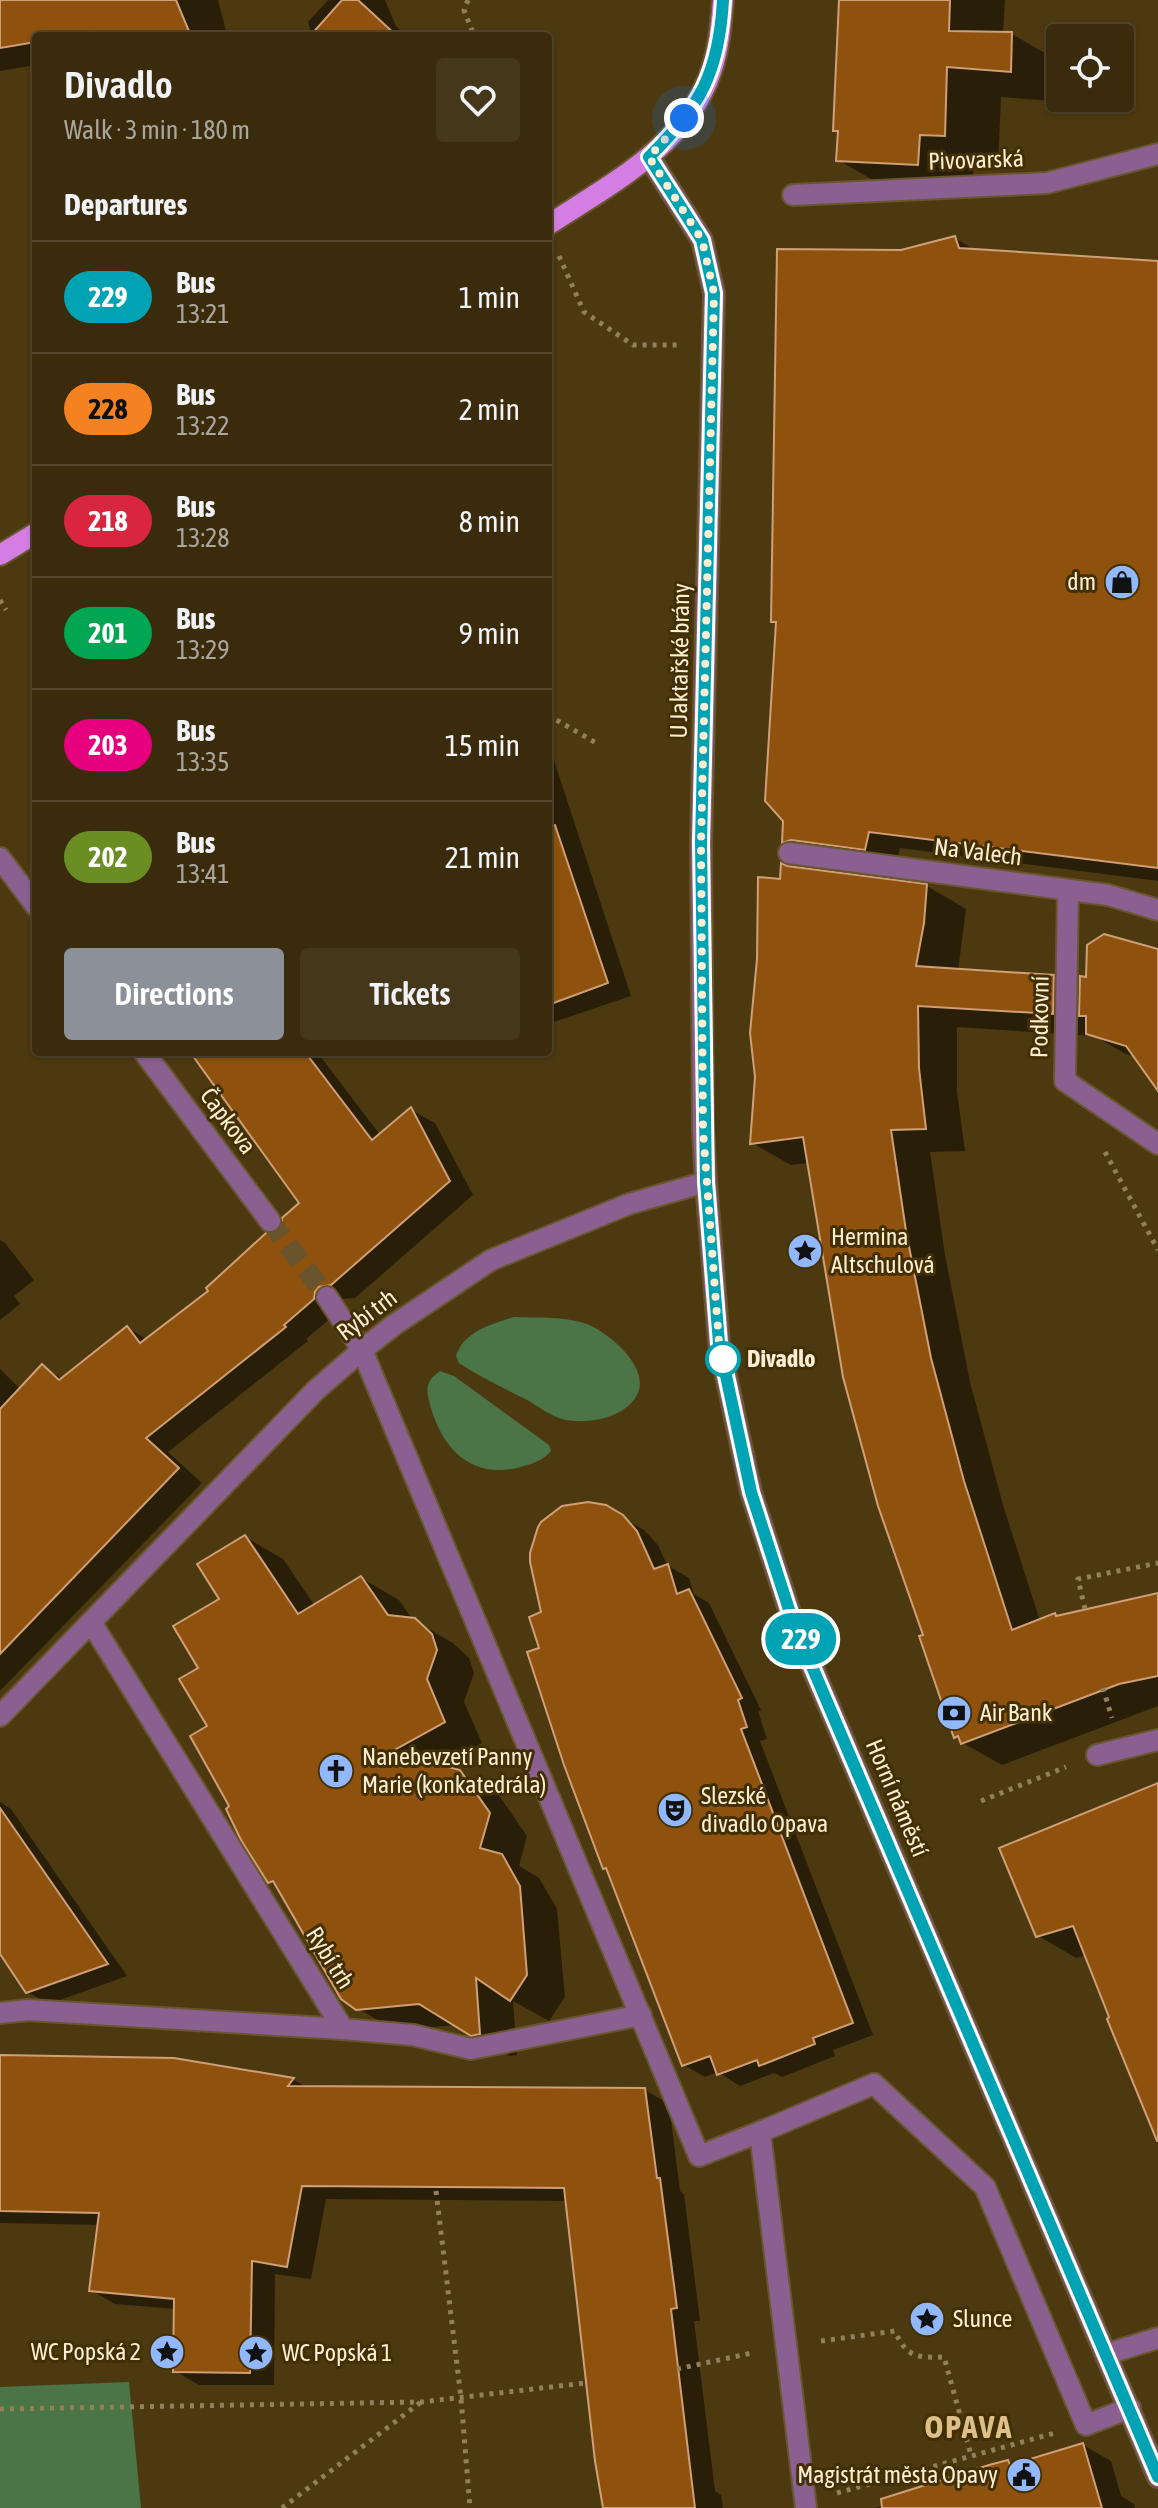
<!DOCTYPE html>
<meta charset="utf-8">
<style>
:root{--surface:#3a2b0c;--page:#45371a;--text:#f1f3f6;--muted:#aba79d;--line:#54472d;--accent:#8c9099}
body{margin:0;font-family:"Asap Condensed",sans-serif;background:var(--page);color:var(--text);height:100vh;display:flex;flex-direction:column;font-size:30px;white-space:nowrap}
*{box-sizing:border-box;margin:0}
p{font-size:26px;color:var(--muted)}
.icon{flex:none;width:44px;height:44px;fill:none;stroke:currentColor;stroke-width:2;stroke-linecap:round;stroke-linejoin:round}
.map{position:relative;flex:1;overflow:hidden}
.panel{position:absolute;left:32px;top:32px;width:520px;height:1024px;display:flex;flex-direction:column;background:var(--surface);border-radius:8px;box-shadow:0 2px 6px #0004,0 0 0 2px var(--line)}
.panel>*{flex:none}
.badge{padding:0 16px;border-radius:26px;font-size:28px;line-height:52px}
.fabs{position:absolute;left:1046px;top:24px;display:grid;gap:16px}
.fabs a{display:grid;place-items:center;width:88px;height:88px;border-radius:8px;background:var(--surface);box-shadow:0 2px 6px #0004,0 0 0 2px var(--line);font-size:40px}
.you{position:absolute;width:40px;height:40px;margin:-20px;border:6px solid #fff;border-radius:50%;background:#1a73e8;box-shadow:0 0 0 12px #1a73e833}
.map>.badge{position:absolute;translate:-50% -50%;box-shadow:0 0 0 4px #fff}
h2{padding:0 32px;font-size:30px;line-height:72px}
.round{display:grid;place-items:center;flex:none;width:84px;height:84px;border-radius:8px;background:var(--page)}
.head{display:flex;align-items:center;justify-content:space-between;height:136px;padding:0 32px}
h1{font-size:38px;font-weight:600;line-height:60px}
.cta{display:flex;gap:16px;margin-top:auto;padding:16px 32px}
.cta a{flex:1;height:92px;border-radius:8px;background:var(--accent);color:#fff;font-size:32px;font-weight:600;line-height:92px;text-align:center}
.cta a+a{background:var(--page);color:var(--text)}
ul{padding:0;list-style:none}
li{display:flex;align-items:center;gap:24px;height:112px;padding:0 32px;border-top:2px solid var(--line)}
li div{flex:1}
li b{display:block;font-size:30px}
li em{font-style:normal}
li .badge{min-width:88px;font-weight:700;text-align:center}
.map>svg:first-child{display:block}
.green{fill:#4b7546}
.shadow{fill:#0007}
.building{fill:#8f520e;stroke:#cf9f77;stroke-width:2}
.lines{fill:none;stroke-linecap:round;stroke-linejoin:round}
.street-tunnel{stroke:#68542d;stroke-width:20;stroke-dasharray:20 10;stroke-linecap:butt}
.street-casing{stroke:#69562f;stroke-width:24}
.primary-casing{stroke:#69562f;stroke-width:24}
.path{stroke:#927f5c;stroke-width:5;stroke-dasharray:4 6;stroke-linecap:butt}
.street{stroke:#8a6091;stroke-width:20}
.primary{stroke:#d47ee3;stroke-width:20}
.line-casing{stroke:#fff;stroke-width:18}
.line{stroke:#00a3b4;stroke-width:12}
.walk{stroke:#feeed3;stroke-width:8;stroke-dasharray:0 14.4}
.stop-dot{fill:#fff;stroke:#00a3b4;stroke-width:4}
.labels{text-anchor:middle;stroke-width:6;stroke-linejoin:round;paint-order:stroke}
.street-label{font-size:24px;fill:#feeed3;stroke:#422f03}
.poi-label{font-size:24px;fill:#feeed3;stroke:#422f03;text-anchor:start}
.stop-label{font-size:24px;font-weight:bold;fill:#feeed3;stroke:#422f03;text-anchor:start}
.district-label{font-size:32px;font-weight:bold;letter-spacing:2px;fill:#ddbf89;stroke:#422f03}
</style>
<div class="map">
<svg width="1158" height="2508" viewBox="0 0 1158 2508">
<rect width="100%" height="100%" fill="#4d3910"/>
<g class="green">
<path d="M514 1317C538 1318 564 1316 587 1324 609 1333 649 1366 638 1393 626 1419 586 1425 562 1419 551 1416 539 1407 529 1401 506 1389 481 1378 459 1363L456 1356C464 1331 492 1324 514 1317Z"/>
<path d="M440 1371 454 1376 549 1445 551 1451C543 1460 535 1463 524 1466 476 1481 444 1453 431 1408 426 1391 424 1382 440 1371Z"/>
<path d="M129 2382 141 2508H0V2387Z"/>
</g>
<g class="shadow">
<path d="M12 0H218L226 31 213 33 214 36H36V65L0 71V2Z"/>
<path d="M328 0H385L396 26 406 36H312L308 22Z"/>
<path d="M841 0H1005L1003 34H1012L1060 62V98H1065V102L1001 97 998 166 974 164 972 195 892 191 838 160Z"/>
<path d="M955 238 978 252 1158 263V881L900 848 896 867 815 860 784 842 777 623 773 621 901 252Z"/>
<path d="M548 742 631 996 548 1024Z"/>
<path d="M927 886 966 909 958 971 1053 977 1081 993 1088 979 1158 952V1067L1148 1061 1126 1054 1094 1036 957 1027V1092L965 1151 930 1152 945 1255 970 1382 1003 1505 1040 1621 1054 1615 1059 1617 1158 1595V1706L1002 1765 963 1743 956 1736 925 1636 809 1163 791 1165 752 1143Z"/>
<path d="M191 1052H317L381 1136 411 1110 435 1123 473 1195 355 1298 343 1299 338 1306V1312L306 1339 308 1341 168 1452 202 1483 0 1691V1369L21 1390 42 1367 63 1379 128 1328 148 1340 211 1291 280 1233 302 1203Z"/>
<path d="M0 1240 5 1243 34 1280 14 1296 20 1304 0 1320Z"/>
<path d="M605 1507 644 1530 658 1545 667 1565 689 1578 694 1594 709 1603 761 1710 758 1711 767 1739 760 1741 873 2035 833 2050 835 2056 782 2077 774 2073 740 2086 718 2072 705 2077 684 2065 609 1870 605 1867 542 1649 544 1613Z"/>
<path d="M245 1537 283 1559 315 1606 361 1578 399 1600 413 1620 453 1643 469 1658 474 1673 464 1702 482 1743 439 1767 459 1772 498 1794 527 1836 519 1866 539 1878 557 1909 565 1997 549 2021 513 2001 517 2055 510 2056 457 2025 395 2030 357 2008 279 1887 270 1882 232 1807 210 1727 201 1669 222 1600Z"/>
<path d="M1158 1789V2138L1086 1955 1076 1958 1037 1935Z"/>
<path d="M0 1802 11 1809 127 1976 49 2004 27 1992 0 1951Z"/>
<path d="M0 2057 174 2060 294 2080 308 2088 645 2090 669 2104 680 2191 684 2194 700 2321H694L715 2491 721 2495 723 2508H603L567 2201 326 2199 311 2279 275 2274 274 2385H199L175 2371 176 2309 115 2304 91 2290 100 2225 0 2223Z"/>
<path d="M1083 2445 1111 2461 1121 2496 1134 2504 1135 2508H875L942 2488 1008 2462 1014 2466Z"/>
</g>
<g class="building">
<path d="M0 0H176L191 36H92V31L66 36H36V42L0 48Z"/>
<path d="M342 0H358L397 36H310Z"/>
<path d="M839 0H950L949 31 1012 32 1011 72 947 67 945 136 920 135 918 165 836 161 838 131H833Z"/>
<path d="M955 236 959 248 1158 261V868L869 832 865 850 791 840 782 843 783 821 765 801 776 622H771L777 249 901 250Z"/>
<path d="M555 825 608 983 548 1005V826Z"/>
<path d="M781 863 787 866 927 884 924 923 916 966 1054 975 1053 1014 918 1006 919 1068 926 1129 891 1130 906 1231 931 1358 964 1481 1012 1630 1055 1613 1056 1616 1158 1593V1676L1119 1684 961 1744 958 1736 954 1738 919 1636 923 1635 878 1506 843 1377 803 1137 750 1144 755 1077 750 1033 757 959 758 877 780 879Z"/>
<path d="M1104 934 1158 949V1091L1126 1046 1086 1034V1016H1079L1080 976 1086 977 1087 945Z"/>
<path d="M190 1052H305L372 1140 411 1107 450 1181 331 1285 319 1287 315 1292 314 1299 284 1325 286 1327 146 1438 179 1468 0 1654V1409L42 1364 59 1380 127 1326 140 1343 208 1291 206 1288 266 1233 278 1231 282 1225V1218L299 1203Z"/>
<path d="M588 1502 606 1505 623 1515 637 1531 654 1569 668 1564 677 1594 689 1589 742 1698 738 1700 747 1727 741 1729 853 2023 813 2038 815 2044 759 2066 757 2060 717 2075 710 2056 682 2066 606 1868 603 1869 564 1765 527 1652 539 1648 529 1617 541 1612 530 1562V1553L538 1527 541 1522 562 1506Z"/>
<path d="M245 1535 298 1614 361 1576 388 1615 415 1618 432 1634 437 1650 427 1679 445 1722 391 1752 460 1770 490 1813 480 1848 502 1854 520 1886 527 1975 510 2001 476 1978 480 2034 471 2036 419 2004 356 2010 341 1999 273 1881 268 1883 241 1840 226 1809 229 1806 190 1736 207 1726 179 1679 198 1668 173 1626 219 1599 197 1564Z"/>
<path d="M1158 1783V2141H1157L1107 2019 1109 2017 1073 1926 1036 1937 999 1848Z"/>
<path d="M0 1808 108 1964 26 1993 0 1954Z"/>
<path d="M0 2055 174 2058 294 2078 288 2086 645 2088 657 2178H660L677 2308 671 2309 695 2508H603L595 2461 564 2188 302 2186 287 2267 252 2261 250 2373 173 2372 174 2299 89 2291 99 2213 0 2211Z"/>
<path d="M1083 2443 1102 2508H882L881 2499 989 2465 1008 2460 1010 2465Z"/>
</g>
<g class="lines">
<path class="street-tunnel" d="M270 1221 327 1297"/>
<defs>
<g id="street">
<path d="M649 157 702 240 714 293 701 843 703 1130 706 1182 719 1343 751 1492 793 1622 1158 2477"/>
<path d="M793 195 1047 183 1158 154"/>
<path d="M789 853 1108 895 1158 910"/>
<path d="M0 858 36 906"/>
<path d="M1068 890 1065 1081 1158 1144"/>
<path d="M144 1052 270 1221"/>
<path d="M327 1297 362 1350 699 2156 760 2132 806 2508"/>
<path d="M0 1716 316 1390 362 1350 394 1325 491 1260 629 1204 706 1182"/>
<path d="M1097 1755 1158 1740"/>
<path d="M0 2013 28 2010 343 2029 91 1622"/>
<path d="M343 2029 413 2035 471 2049 641 2015"/>
<path d="M760 2132 874 2084 985 2187 1086 2425 1130 2408"/>
<path d="M1107 2354 1158 2338"/>
</g>
<g id="primary">
<path d="M548 225C609 185 686 146 711 72 719 49 721 25 723 0"/>
<path d="M0 555 36 533"/>
</g>
</defs>
<use href="#street" class="street-casing"/>
<use href="#primary" class="primary-casing"/>
<g class="path">
<path d="M468 0 464 10 474 36"/>
<path d="M559 256 584 312 633 345H679"/>
<path d="M0 600 6 610"/>
<path d="M548 715 596 743"/>
<path d="M1105 1152 1158 1250"/>
<path d="M1085 1609 1078 1579 1158 1563"/>
<path d="M1103 1688 1112 1718"/>
<path d="M981 1801 1066 1767"/>
<path d="M436 2191 461 2398 470 2508"/>
<path d="M821 2341 895 2331C906 2357 917 2358 944 2357L971 2455"/>
<path d="M677 2369 752 2353"/>
<path d="M0 2409 421 2402 585 2383"/>
<path d="M837 2493 1055 2433"/>
<path d="M282 2508 421 2402"/>
</g>
<use href="#street" class="street"/>
<use href="#primary" class="primary"/>
</g>
<g class="lines">
<defs>
<path id="line" d="M723 0C719 73 700 107 649 157L702 240 714 293 701 843 706 1182 719 1343 751 1492 793 1622 1158 2477"/>
</defs>
<use href="#line" class="line-casing"/>
<use href="#line" class="line"/>
<path class="walk" d="M684 118 649 157 702 240 714 293 701 843 703 1130 719 1343 725 1373 723 1359"/>
</g>
<defs>
<symbol id="shop-disc" viewBox="-11 -11 22 22"><circle r="9.5" fill="#91b8fd" stroke="#422f03"/><path d="M-5-2.5h2.3a2.7 3.5 0 0 1 5.4 0H5L5.5 6h-11ZM-1.5-2.5h3a1.5 2.3 0 0 0-3 0Z" fill="#111"/></symbol>
<symbol id="sight-disc" viewBox="-11 -11 22 22"><circle r="9.5" fill="#91b8fd" stroke="#422f03"/><path d="M0-6L1.8-2.2L6-1.7L2.9 1.2L3.7 5.4L0 3.3L-3.7 5.4L-2.9 1.2L-6-1.7L-1.8-2.2Z" fill="#111"/></symbol>
<symbol id="bank-disc" viewBox="-11 -11 22 22"><circle r="9.5" fill="#91b8fd" stroke="#422f03"/><path d="M-6-4H6V4H-6ZM0-2.3a2.3 2.3 0 1 0 0 4.6a2.3 2.3 0 1 0 0-4.6Z" fill="#111"/></symbol>
<symbol id="church-disc" viewBox="-11 -11 22 22"><circle r="9.5" fill="#91b8fd" stroke="#422f03"/><path d="M-1.2-6h2.4v3.5h3.3v2.4h-3.3V6h-2.4V-.1h-3.3v-2.4h3.3Z" fill="#111"/></symbol>
<symbol id="theatre-disc" viewBox="-11 -11 22 22"><circle r="9.5" fill="#91b8fd" stroke="#422f03"/><path d="M-5-5.5Q0-4 5-5.5V0Q5 5 0 6Q-5 5-5 0ZM-3.3-2.5H-1v1.5H-3.3ZM1-2.5H3.3v1.5H1ZM-2.8 1Q0 5.5 2.8 1Z" fill="#111"/></symbol>
<symbol id="civic-disc" viewBox="-11 -11 22 22"><circle r="9.5" fill="#91b8fd" stroke="#422f03"/><path d="M-.6-6.5H3V-4.5H.6V-3L4-1V1h2V6H-6V1h2V-1L-.6-3ZM-1.2 2.5V6h2.4V2.5Z" fill="#111"/></symbol>
</defs>
<g fill-rule="evenodd">
<use href="#shop-disc" x="1102" y="562" width="40" height="40"/>
<use href="#sight-disc" x="785" y="1231" width="40" height="40"/>
<use href="#bank-disc" x="934" y="1693" width="40" height="40"/>
<use href="#church-disc" x="316" y="1751" width="40" height="40"/>
<use href="#theatre-disc" x="655" y="1790" width="40" height="40"/>
<use href="#sight-disc" x="907" y="2299" width="40" height="40"/>
<use href="#sight-disc" x="147" y="2332" width="40" height="40"/>
<use href="#sight-disc" x="236" y="2333" width="40" height="40"/>
<use href="#civic-disc" x="1004" y="2455" width="40" height="40"/>
</g>
<circle class="stop-dot" cx="723" cy="1359" r="16"/>
<g class="labels">
<g class="street-label">
<text transform="translate(976 160) rotate(-2)" y="8">Pivovarská</text>
<text transform="translate(680 661) rotate(-89)" y="8">U Jaktařské brány</text>
<text transform="translate(978 852) rotate(7)" y="8">Na Valech</text>
<text transform="translate(1040 1017) rotate(-89)" y="8">Podkovní</text>
<text transform="translate(228 1121) rotate(53)" y="8">Čapkova</text>
<text transform="translate(367 1315) rotate(-37)" y="8">Rybí trh</text>
<text transform="translate(897 1798) rotate(67)" y="8">Horní náměstí</text>
<text transform="translate(330 1958) rotate(58)" y="8">Rybí trh</text>
</g>
<g class="poi-label">
<text x="1096" y="590" text-anchor="end">dm</text>
<text x="831" y="1245">Hermina<tspan x="831" dy="28">Altschulová</tspan></text>
<text x="980" y="1721">Air Bank</text>
<text x="362" y="1765">Nanebevzetí Panny<tspan x="362" dy="28">Marie (konkatedrála)</tspan></text>
<text x="701" y="1804">Slezské<tspan x="701" dy="28">divadlo Opava</tspan></text>
<text x="953" y="2327">Slunce</text>
<text x="141" y="2360" text-anchor="end">WC Popská 2</text>
<text x="282" y="2361">WC Popská 1</text>
<text x="998" y="2483" text-anchor="end">Magistrát města Opavy</text>
</g>
<g class="stop-label">
<text x="747" y="1367">Divadlo</text>
</g>
<g class="district-label">
<text x="969" y="2438">OPAVA</text>
</g>
</g>
</svg>
<div class="fabs">
<a><svg class="icon" aria-label="locate" viewBox="0 0 24 24"><circle cx="12" cy="12" r="6"/><path d="M12 2v4M12 18v4M2 12h4M18 12h4"/></svg></a>
</div>
<div class="you" style="left:684px;top:118px"></div>
<b class="badge" style="left:801px;top:1639px;background:#00a3b4;color:#fff">229</b>
<section class="panel">
<div class="head"><div><h1>Divadlo</h1><p>Walk · 3 min · 180 m</p></div><a class="round"><svg class="icon" aria-label="heart" viewBox="0 0 24 24"><path d="M12 20l-8-8c-3-5 5-10 8-4 3-6 11-1 8 4z"/></svg></a></div>
<h2>Departures</h2>
<ul>
<li><span class="badge" style="background:#00a3b4;color:#fff">229</span><div><b>Bus</b><p>13:21</p></div><em>1 min</em></li>
<li><span class="badge" style="background:#f58220;color:#111">228</span><div><b>Bus</b><p>13:22</p></div><em>2 min</em></li>
<li><span class="badge" style="background:#d7263d;color:#fff">218</span><div><b>Bus</b><p>13:28</p></div><em>8 min</em></li>
<li><span class="badge" style="background:#00a651;color:#fff">201</span><div><b>Bus</b><p>13:29</p></div><em>9 min</em></li>
<li><span class="badge" style="background:#e6007e;color:#fff">203</span><div><b>Bus</b><p>13:35</p></div><em>15 min</em></li>
<li><span class="badge" style="background:#6b8e23;color:#fff">202</span><div><b>Bus</b><p>13:41</p></div><em>21 min</em></li>
</ul>
<div class="cta"><a>Directions</a><a>Tickets</a></div>
</section>
</div>
